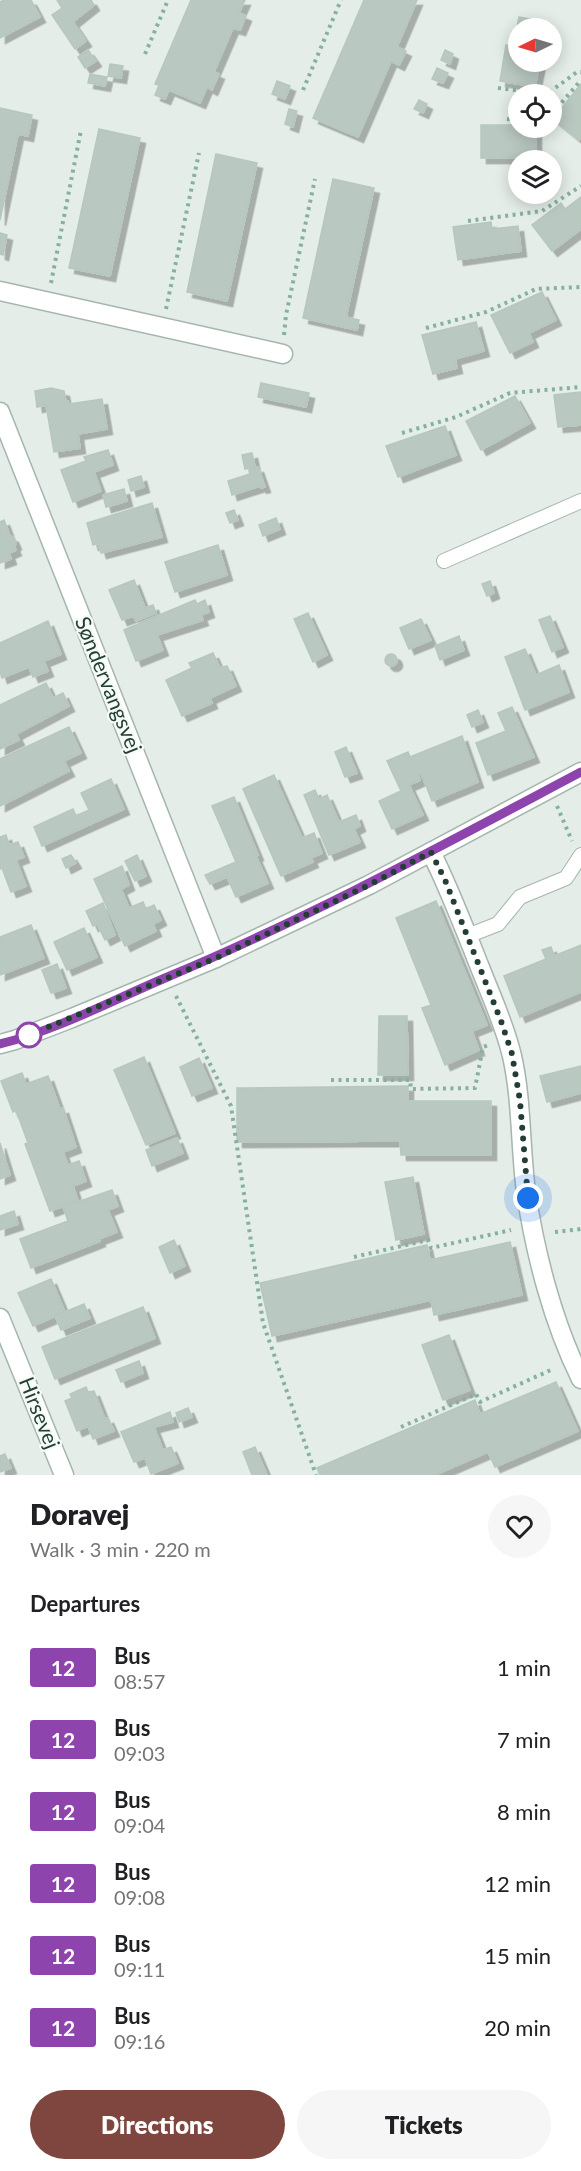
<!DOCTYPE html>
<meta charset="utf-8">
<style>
:root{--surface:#fff;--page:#f6f6f6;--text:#202124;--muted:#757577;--accent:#7e463f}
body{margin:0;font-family:Lato,sans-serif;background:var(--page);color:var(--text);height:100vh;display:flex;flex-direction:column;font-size:22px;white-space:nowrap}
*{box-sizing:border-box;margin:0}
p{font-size:20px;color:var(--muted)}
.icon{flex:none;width:33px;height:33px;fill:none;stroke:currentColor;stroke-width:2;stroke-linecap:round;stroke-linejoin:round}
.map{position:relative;height:1475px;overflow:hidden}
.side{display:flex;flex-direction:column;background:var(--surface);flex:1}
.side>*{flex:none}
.badge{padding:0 12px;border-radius:4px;font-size:21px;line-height:39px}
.needle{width:39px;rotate:265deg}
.controls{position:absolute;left:508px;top:18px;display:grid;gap:12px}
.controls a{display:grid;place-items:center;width:54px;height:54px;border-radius:50%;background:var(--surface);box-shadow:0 3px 15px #0003;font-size:30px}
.you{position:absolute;width:30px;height:30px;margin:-15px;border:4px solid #fff;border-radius:50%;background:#1a73e8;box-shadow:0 0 0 9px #1a73e833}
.map>.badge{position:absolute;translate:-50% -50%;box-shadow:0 0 0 3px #fff}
h2{padding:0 30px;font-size:22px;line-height:54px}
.round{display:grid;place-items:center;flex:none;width:63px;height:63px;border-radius:32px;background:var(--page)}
.head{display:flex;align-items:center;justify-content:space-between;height:102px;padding:0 30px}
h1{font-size:28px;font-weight:800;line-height:45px}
.action{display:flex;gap:12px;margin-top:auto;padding:12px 30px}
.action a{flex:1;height:69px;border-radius:36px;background:var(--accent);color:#fff;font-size:24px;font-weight:800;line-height:69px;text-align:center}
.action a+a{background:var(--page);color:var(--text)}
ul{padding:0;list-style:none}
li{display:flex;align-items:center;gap:18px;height:72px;padding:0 30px}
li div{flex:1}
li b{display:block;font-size:22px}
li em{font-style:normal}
li .badge{min-width:66px;font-weight:700;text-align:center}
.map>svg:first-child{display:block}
.building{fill:#b9c8c1;stroke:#b6c7be;stroke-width:1.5;filter:url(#shadow)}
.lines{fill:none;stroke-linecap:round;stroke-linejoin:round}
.service-casing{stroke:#a6b5ae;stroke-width:16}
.minor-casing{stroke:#a6b5ae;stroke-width:21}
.tertiary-casing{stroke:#a6b5ae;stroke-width:21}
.path{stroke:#85b19e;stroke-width:4;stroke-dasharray:3 4.5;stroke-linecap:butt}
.service{stroke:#fff;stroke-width:14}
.minor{stroke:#fff;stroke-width:18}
.tertiary{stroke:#fff;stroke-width:18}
.line-casing{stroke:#fff;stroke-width:14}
.line{stroke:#8e44ad;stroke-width:9}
.walk{stroke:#233f34;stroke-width:6;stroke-dasharray:0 10.8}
.stop-dot{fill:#fff;stroke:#8e44ad;stroke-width:3}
.labels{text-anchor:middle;stroke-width:4.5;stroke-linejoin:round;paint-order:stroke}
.street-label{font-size:21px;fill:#233f34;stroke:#f5faf7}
</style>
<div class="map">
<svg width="581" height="1475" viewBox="0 0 581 1475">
<defs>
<filter id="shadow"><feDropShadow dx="5.5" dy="5.5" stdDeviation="0" flood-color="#0004"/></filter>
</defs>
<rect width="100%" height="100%" fill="#e4ede8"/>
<g class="building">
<path d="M4 0H31L40 17 0 38V2Z"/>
<path d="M57 0H91L94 5 73 22 86 41 75 49 52 15 62 8Z"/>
<path d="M191 0H245L239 13 246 16 240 30 233 28 214 72 219 74 212 90 207 87 200 103 169 90 165 99 155 95 159 85 155 84Z"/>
<path d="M364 0H417L397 47 406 51 399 65 391 61 358 137 313 118Z"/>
<path d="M519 17 547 22 546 28H519V62H540L535 87 500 81 506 45 513 46Z"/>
<path d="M88 50 96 61 85 68 78 57Z"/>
<path d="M445 50 453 54 450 64 441 60Z"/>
<path d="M110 64 123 66 121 78 108 76Z"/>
<path d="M437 68 448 73 443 83 432 79Z"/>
<path d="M90 74 107 77 105 86 88 83Z"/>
<path d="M277 81 290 86 285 99 272 94Z"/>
<path d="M581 84V137L579 140 553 119Z"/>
<path d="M419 100 427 104 423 113 414 109Z"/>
<path d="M0 108 32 115 28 136 18 134 0 220Z"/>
<path d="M289 109 297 111 293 127 285 124Z"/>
<path d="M481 125H517V128H536V158H481Z"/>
<path d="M99 129 140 138 110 276 69 268Z"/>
<path d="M216 154 257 163 227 301 187 292Z"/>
<path d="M333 179 374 188 346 317 359 320 357 330 303 318Z"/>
<path d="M581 197V229L552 251 532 225 561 203 565 209Z"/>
<path d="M491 222 492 229 518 226 521 251 458 260 453 227Z"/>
<path d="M0 233 7 235 3 255 0 254Z"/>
<path d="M542 292 556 320 529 333 533 342 510 353 491 315Z"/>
<path d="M476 322 484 351 455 359 457 368 433 374 422 335Z"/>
<path d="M261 383 309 393 306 407 258 397Z"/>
<path d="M51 388 64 391 66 402 68 401 69 404 102 399 107 429 78 434 80 448 54 452 46 405 37 407 35 391Z"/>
<path d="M581 392V425L558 427 554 395Z"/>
<path d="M515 396 530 423 481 450 466 421Z"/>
<path d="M445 426 456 455 398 477 386 446Z"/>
<path d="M108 450 113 465 94 472 101 491 73 502 61 470 86 461 84 457Z"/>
<path d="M252 453 255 467 245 469 242 455Z"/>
<path d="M258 467 265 487 261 488 260 486 232 495 228 481 250 474 249 471Z"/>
<path d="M141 476 144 487 131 491 128 480Z"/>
<path d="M124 489 127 501 106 507 103 495Z"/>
<path d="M152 503 162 537 101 553 98 543 93 545 87 523Z"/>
<path d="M234 510 238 520 230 523 226 513Z"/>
<path d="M276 518 280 529 263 536 259 525Z"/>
<path d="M4 520 10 536 13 537 16 544 14 546 16 550 9 553 11 559 0 563V522Z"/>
<path d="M218 545 227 575 175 592 165 562Z"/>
<path d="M134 580 145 608 153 605 156 613 136 621 133 616 122 620 109 590Z"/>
<path d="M490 581 494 593 487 596 482 584Z"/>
<path d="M195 600 197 604 205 600 209 612 201 615 203 620 157 635 163 650 136 661 124 630Z"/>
<path d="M308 613 327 655 313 662 294 619Z"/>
<path d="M550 616 563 647 552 652 539 620Z"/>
<path d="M421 619 431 640 409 649 400 628Z"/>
<path d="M48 621 61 654 44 661 48 671 33 677 29 667 2 678 0 672V643Z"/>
<path d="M459 636 464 650 440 660 435 646Z"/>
<path d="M525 649 536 675 559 665 569 692 525 710 505 657Z"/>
<path d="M213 653 220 668 227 666 236 686 210 698 212 703 182 716 166 680 192 668 189 663Z"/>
<circle cx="391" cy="660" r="6"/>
<path d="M46 683 53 698 63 693 69 706 16 734 19 740 0 749V705Z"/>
<path d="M512 707 534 757 488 775 476 743 506 731 498 713Z"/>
<path d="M478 710 483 722 472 727 467 715Z"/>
<path d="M69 727 81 753 64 761 69 771 0 806V759Z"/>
<path d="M462 736 478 782 432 801 421 773 418 774 420 780 409 785 423 815 392 829 379 801 401 791 387 761 408 752 410 757Z"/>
<path d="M346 747 357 773 345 777 335 752Z"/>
<path d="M274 775 302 838 314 833 322 853 311 858 313 862 281 876 243 789Z"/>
<path d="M111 779 124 809 42 846 34 827 73 809 76 816 89 810 81 793Z"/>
<path d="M315 790 319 799 327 795 339 822 356 815 360 826 354 829 360 842 329 855 304 795Z"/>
<path d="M234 797 258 855 256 856 268 883 236 897 227 877 210 884 205 875 236 862 212 806Z"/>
<path d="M6 835 9 845 18 842 24 857 16 860 26 886 11 892 2 868 0 869V837Z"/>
<path d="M71 855 76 863 66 868 62 859Z"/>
<path d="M137 855 146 876 135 881 125 861Z"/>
<path d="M122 866 129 885 121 889 129 908 143 902 146 909 154 905 161 920 153 924 156 931 125 946 94 879Z"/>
<path d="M436 901 487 1025 472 1031 479 1050 445 1065 422 1008 431 1005 396 918Z"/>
<path d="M103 903 115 935 105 940 97 924 93 926 86 911Z"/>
<path d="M31 925 44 958 0 975V937Z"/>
<path d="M84 928 97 957 67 970 54 942Z"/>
<path d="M581 945V992L520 1017 504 976 546 959 542 950 551 947 554 956Z"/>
<path d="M57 964 66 988 51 993 42 970Z"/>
<path d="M379 1016H407L408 1075H378Z"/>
<path d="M144 1057 175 1133 146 1145 114 1070Z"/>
<path d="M199 1058 212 1088 192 1096 180 1067Z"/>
<path d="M581 1066V1093L547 1102 540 1076Z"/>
<path d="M22 1073 26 1084 48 1076 60 1109 63 1108 76 1147 63 1152 68 1165 79 1161 86 1181 73 1186 78 1201 50 1211 25 1144 28 1143 16 1110 13 1112 1 1081Z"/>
<path d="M408 1086V1101H491V1155H401L400 1141 237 1142V1088Z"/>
<path d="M177 1138 183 1153 152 1166 146 1150Z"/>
<path d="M0 1143 10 1175 0 1179Z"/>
<path d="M413 1177 424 1234 396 1240 385 1182Z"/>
<path d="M112 1190 118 1206 108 1210 117 1232 99 1239 100 1241 31 1268 20 1239 68 1221 63 1207Z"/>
<path d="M14 1211 18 1224 0 1230V1216Z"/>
<path d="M174 1240 185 1266 170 1273 159 1247Z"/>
<path d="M510 1242 522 1295 434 1315 431 1300 272 1336 260 1283 427 1245 430 1260Z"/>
<path d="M51 1279 65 1312 33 1326 18 1293Z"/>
<path d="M84 1304 90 1318 61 1330 55 1316Z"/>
<path d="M143 1307 155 1338 55 1379 42 1347Z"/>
<path d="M449 1335 470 1390 443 1400 422 1345Z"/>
<path d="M139 1361 143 1373 121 1382 116 1370Z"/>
<path d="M556 1382 578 1431 495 1467 488 1452 435 1475H320L317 1468 475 1400 480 1414Z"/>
<path d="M86 1387 88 1392 94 1391 105 1419 108 1418 114 1431 93 1439 88 1426 77 1431 65 1401 72 1398 70 1394Z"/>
<path d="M188 1408 192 1417 179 1422 176 1413Z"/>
<path d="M170 1412 173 1422 154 1427 163 1450 171 1447 178 1463 151 1474 145 1458 134 1462 121 1432Z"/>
<path d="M255 1447 267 1475H252L243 1452Z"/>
<path d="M5 1454 11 1468 0 1472V1456Z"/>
</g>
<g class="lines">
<defs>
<g id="service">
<path d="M444 561 581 501"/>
<path d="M467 936 498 924 520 897 566 878 581 855"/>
</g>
<g id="minor">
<path d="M0 291 283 354"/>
<path d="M0 412 216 958"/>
<path d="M431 852C450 890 465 930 481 970 492 998 505 1026 512 1056 522 1100 520 1146 526 1192 535 1253 553 1323 581 1379"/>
<path d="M0 1318 64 1475"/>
</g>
<path id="tertiary" d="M0 1044 15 1040 72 1018 216 958 369 885 581 772"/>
</defs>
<use href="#service" class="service-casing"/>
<use href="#minor" class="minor-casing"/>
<use href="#tertiary" class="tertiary-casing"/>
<g class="path">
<path d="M145 54 168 0"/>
<path d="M498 88 547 94 577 72H581"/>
<path d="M303 90 341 0"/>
<path d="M552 114 581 80"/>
<path d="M507 119 519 120"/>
<path d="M468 221 542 211 581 186"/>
<path d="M51 283 81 130"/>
<path d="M166 309 199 153"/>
<path d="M426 328 486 312 536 289 581 287"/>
<path d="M284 335 286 315 315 179"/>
<path d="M402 433 456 417 510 393 581 387"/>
<path d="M557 806 572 841"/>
<path d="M176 996 231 1106 263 1323 316 1475"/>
<path d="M331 1080H410L411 1089 475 1088 483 1047 489 1045"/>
<path d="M555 1232 581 1229"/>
<path d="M354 1257 428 1240 431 1248 511 1230"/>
<path d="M401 1427 476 1394 480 1402 553 1369"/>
</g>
<use href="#service" class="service"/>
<use href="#minor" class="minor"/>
<use href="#tertiary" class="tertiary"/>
</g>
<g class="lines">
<defs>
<path id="line" d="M0 1044C57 1030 111 1001 165 978 309 918 443 845 581 772"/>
</defs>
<use href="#line" class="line-casing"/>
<use href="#line" class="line"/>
<path class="walk" d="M29 1035 216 958 369 885 431 852 445 880 501 1021 512 1054 520 1101 528 1198"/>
</g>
<circle class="stop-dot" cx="29" cy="1035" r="12"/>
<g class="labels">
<g class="street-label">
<text transform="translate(108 685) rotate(68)" y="7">Søndervangsvej</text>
<text transform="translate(39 1413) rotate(68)" y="7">Hirsevej</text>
</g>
</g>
</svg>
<div class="controls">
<a><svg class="needle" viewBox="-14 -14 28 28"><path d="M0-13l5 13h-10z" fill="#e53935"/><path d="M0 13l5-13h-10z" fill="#757577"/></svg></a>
<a><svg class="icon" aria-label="locate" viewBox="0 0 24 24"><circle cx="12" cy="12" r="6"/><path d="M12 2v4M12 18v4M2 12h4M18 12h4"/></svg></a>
<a><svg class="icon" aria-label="layers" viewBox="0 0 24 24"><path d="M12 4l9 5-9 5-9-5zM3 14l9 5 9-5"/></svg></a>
</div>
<div class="you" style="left:528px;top:1198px"></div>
</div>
<section class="side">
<div class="head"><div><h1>Doravej</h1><p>Walk · 3 min · 220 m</p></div><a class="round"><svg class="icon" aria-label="heart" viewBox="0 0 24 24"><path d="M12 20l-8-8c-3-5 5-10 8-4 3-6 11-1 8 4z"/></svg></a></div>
<h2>Departures</h2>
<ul>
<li><span class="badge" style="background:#8e44ad;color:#fff">12</span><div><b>Bus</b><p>08:57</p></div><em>1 min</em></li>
<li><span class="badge" style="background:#8e44ad;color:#fff">12</span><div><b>Bus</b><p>09:03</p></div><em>7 min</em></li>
<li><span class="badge" style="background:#8e44ad;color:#fff">12</span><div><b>Bus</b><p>09:04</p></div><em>8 min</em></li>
<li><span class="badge" style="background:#8e44ad;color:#fff">12</span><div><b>Bus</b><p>09:08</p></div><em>12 min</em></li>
<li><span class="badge" style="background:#8e44ad;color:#fff">12</span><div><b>Bus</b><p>09:11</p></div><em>15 min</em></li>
<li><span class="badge" style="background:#8e44ad;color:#fff">12</span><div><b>Bus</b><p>09:16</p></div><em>20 min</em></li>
</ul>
<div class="action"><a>Directions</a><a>Tickets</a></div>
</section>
